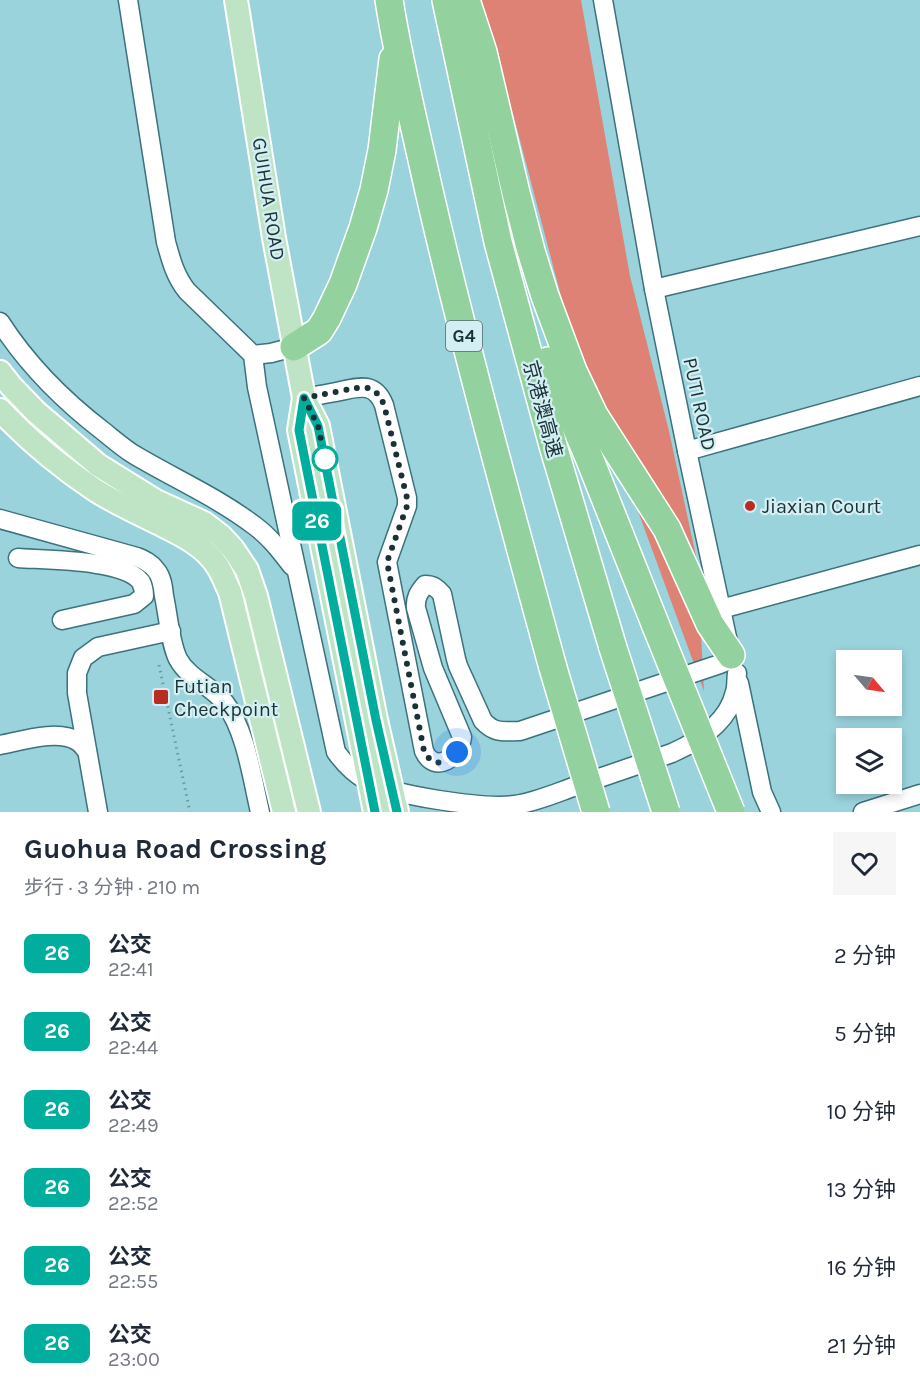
<!DOCTYPE html>
<html lang="zh">
<meta charset="utf-8">
<style>
:root{--surface:#fff;--page:#f6f6f7;--text:#1f2937;--muted:#747a83}
body{margin:0;font-family:Karla,"Noto Sans SC",sans-serif;background:var(--page);color:var(--text);height:100vh;display:flex;flex-direction:column;font-size:22px;white-space:nowrap}
*{box-sizing:border-box;margin:0}
p{font-size:20px;color:var(--muted)}
.icon{flex:none;width:33px;height:33px;fill:none;stroke:currentColor;stroke-width:2;stroke-linecap:round;stroke-linejoin:round}
.map{position:relative;height:812px;overflow:hidden}
.drawer{display:flex;flex-direction:column;background:var(--surface);flex:1}
.drawer>*{flex:none}
.badge{padding:0 12px;border-radius:9px;font-size:21px;line-height:39px}
.needle{width:39px;rotate:119deg}
.buttons{position:absolute;left:836px;top:650px;display:grid;gap:12px}
.buttons a{display:grid;place-items:center;width:66px;height:66px;border-radius:0px;background:var(--surface);box-shadow:0 3px 9px #0003;font-size:30px}
.you{position:absolute;width:30px;height:30px;margin:-15px;border:4px solid #fff;border-radius:50%;background:#1a73e8;box-shadow:0 0 0 9px #1a73e833}
.map>.badge{position:absolute;translate:-50% -50%;box-shadow:0 0 0 3px #fff}
.round{display:grid;place-items:center;flex:none;width:63px;height:63px;border-radius:0px;background:var(--page)}
.summary{display:flex;align-items:center;justify-content:space-between;height:102px;padding:0 24px}
h1{font-size:28px;font-weight:700;line-height:45px}
ul{padding:0;list-style:none}
li{display:flex;align-items:center;gap:18px;height:78px;padding:0 24px}
li div{flex:1}
li b{display:block;font-size:22px}
li em{font-style:normal}
li .badge{min-width:66px;font-weight:700;text-align:center}
.map>svg:first-child{display:block}
.green{fill:#dd8274}
.lines{fill:none;stroke-linecap:round;stroke-linejoin:round}
.minor-casing{stroke:#3b727b;stroke-width:21}
.major-casing{stroke:#fff;stroke-width:26}
.highway-casing{stroke:#fff;stroke-width:30}
.path{stroke:#6c98a0;stroke-width:3;stroke-dasharray:1.5 4.5;stroke-linecap:butt}
.minor{stroke:#fff;stroke-width:18}
.major{stroke:#bee4c5;stroke-width:22}
.highway{stroke:#93d29e;stroke-width:27}
.highway-bridge-casing{stroke:#fff;stroke-width:30;stroke-linecap:butt}
.highway-bridge{stroke:#93d29e;stroke-width:27}
.line-casing{stroke:#fff;stroke-width:14}
.line{stroke:#01ad9c;stroke-width:9}
.walk{stroke:#1a3135;stroke-width:6;stroke-dasharray:0 10.8}
.stop-dot{fill:#fff;stroke:#01ad9c;stroke-width:3}
.poi-dot{fill:#ba2c20;stroke:#d3eff3;stroke-width:2}
.labels{text-anchor:middle;stroke-width:4.5;stroke-linejoin:round;paint-order:stroke}
.shield{fill:#d3eff3;stroke:#526a6e;stroke-width:1.5}
.shield-label{font-size:18px;font-weight:bold;fill:#1a3135}
.street-label{font-size:20px;fill:#1a3135;stroke:#d3eff3}
.poi-label{font-size:20px;fill:#1a3135;stroke:#d3eff3;text-anchor:start}
</style>
<div class="map">
<svg width="920" height="812" viewBox="0 0 920 812">
<rect width="100%" height="100%" fill="#9bd3dd"/>
<path class="green" d="M481 0H581L630 276 669 431 697 561 704 691 566 315 501 68Z"/>
<g class="lines">
<defs>
<g id="minor">
<path d="M128 0 166 242C171 260 175 276 187 291L253 355 257 387 336 752C344 763 353 773 366 780 392 796 484 809 515 805 536 802 556 793 576 786 608 775 640 764 672 753 699 741 728 723 735 692 737 686 736 679 737 673"/>
<path d="M603 0 654 289 687 451 728 642"/>
<path d="M654 289 920 226"/>
<path d="M0 322C27 364 64 401 103 431 113 439 122 447 133 454 173 478 217 497 255 526 270 537 281 552 292 566"/>
<path d="M253 355 271 353 294 347"/>
<path d="M304 398C314 396 325 394 336 392 357 388 374 380 384 405L407 498V506L387 562 424 751C435 775 460 757 462 737L433 668 416 608C415 598 419 592 425 585 433 585 437 588 442 594L456 659 458 666 483 721C495 734 504 731 520 731L720 664 725 662 731 655"/>
<path d="M687 451 920 386"/>
<path d="M0 519 137 557C144 560 151 563 156 570 162 577 163 587 164 596 168 614 170 643 178 659 189 679 212 686 225 703 246 731 252 778 260 812"/>
<path d="M18 558C44 560 125 559 141 582 143 586 144 591 144 596L134 604 62 620"/>
<path d="M721 609 920 555"/>
<path d="M739 683 762 792 771 812"/>
<path d="M0 745C21 741 58 729 77 741 81 743 84 748 87 751"/>
<path d="M98 812 77 693V673L83 658 98 647 171 631"/>
<path d="M863 812 920 794"/>
</g>
<g id="major">
<path d="M236 0 274 238 304 398 318 426 376 720 397 812"/>
<path d="M0 372 11 386 36 412 98 465 156 501 204 523 221 536 233 549 247 570 256 596 309 812"/>
<path d="M304 398 299 430 375 812"/>
<path d="M0 410C28 440 61 467 95 490 114 502 135 512 156 522 179 534 204 544 218 567 223 575 226 584 230 592L284 812"/>
</g>
<g id="highway">
<path d="M389 0C399 64 415 127 429 191 466 351 510 510 553 668"/>
<path d="M446 0 498 242 554 449 613 648"/>
<path d="M466 0 483 52 516 193 531 251 545 296 573 371 594 415 667 529 710 624 731 655"/>
<path d="M294 347 319 331 327 318 343 284 363 228 374 190 382 150 393 59"/>
<path d="M548 361 590 460 656 626"/>
</g>
</defs>
<use href="#minor" class="minor-casing"/>
<use href="#major" class="major-casing"/>
<use href="#highway" class="highway-casing"/>
<path class="path" d="M159 665 190 812"/>
<use href="#minor" class="minor"/>
<use href="#major" class="major"/>
<use href="#highway" class="highway"/>
<defs>
<g id="highway-bridge">
<path d="M656 626 731 812"/>
<path d="M613 648 666 812"/>
<path d="M553 668 596 812"/>
</g>
</defs>
<use href="#highway-bridge" class="highway-bridge-casing"/>
<use href="#highway-bridge" class="highway-bridge"/>
</g>
<g class="lines">
<defs>
<path id="line" d="M375 812 299 430 304 398 318 426 376 720 397 812"/>
</defs>
<use href="#line" class="line-casing"/>
<use href="#line" class="line"/>
<path class="walk" d="M325 459 318 426 304 398C315 396 325 394 336 392 358 388 374 380 384 405L407 498V506L387 562 424 751C428 761 440 766 450 760 453 758 454 755 457 752"/>
</g>
<circle class="stop-dot" cx="325" cy="459" r="12"/>
<g class="poi-dot">
<circle cx="750" cy="506" r="6"/>
<rect x="153" y="689" width="16" height="16" rx="3"/>
</g>
<g class="labels">
<rect class="shield" x="446" y="321" width="36" height="30" rx="4.5"/>
<g class="shield-label">
<text x="464" y="342">G4</text>
</g>
<g class="street-label">
<text transform="translate(269 199) rotate(81)" y="7">GUIHUA ROAD</text>
<text transform="translate(700 404) rotate(78)" y="7">PUTI ROAD</text>
<text transform="translate(543 409) rotate(75)" y="7">京港澳高速</text>
</g>
<g class="poi-label">
<text x="762" y="513">Jiaxian Court</text>
<text x="174" y="693">Futian<tspan x="174" dy="23">Checkpoint</tspan></text>
</g>
</g>
</svg>
<div class="buttons">
<a><svg class="needle" viewBox="-14 -14 28 28"><path d="M0-13l5 13h-10z" fill="#e53935"/><path d="M0 13l5-13h-10z" fill="#747a83"/></svg></a>
<a><svg class="icon" aria-label="layers" viewBox="0 0 24 24"><path d="M12 4l9 5-9 5-9-5zM3 14l9 5 9-5"/></svg></a>
</div>
<div class="you" style="left:457px;top:752px"></div>
<b class="badge" style="left:317px;top:521px;background:#01ad9c;color:#fff">26</b>
</div>
<section class="drawer">
<div class="summary"><div><h1>Guohua Road Crossing</h1><p>步行 · 3 分钟 · 210 m</p></div><a class="round"><svg class="icon" aria-label="heart" viewBox="0 0 24 24"><path d="M12 20l-8-8c-3-5 5-10 8-4 3-6 11-1 8 4z"/></svg></a></div>
<ul>
<li><span class="badge" style="background:#01ad9c;color:#fff">26</span><div><b>公交</b><p>22:41</p></div><em>2 分钟</em></li>
<li><span class="badge" style="background:#01ad9c;color:#fff">26</span><div><b>公交</b><p>22:44</p></div><em>5 分钟</em></li>
<li><span class="badge" style="background:#01ad9c;color:#fff">26</span><div><b>公交</b><p>22:49</p></div><em>10 分钟</em></li>
<li><span class="badge" style="background:#01ad9c;color:#fff">26</span><div><b>公交</b><p>22:52</p></div><em>13 分钟</em></li>
<li><span class="badge" style="background:#01ad9c;color:#fff">26</span><div><b>公交</b><p>22:55</p></div><em>16 分钟</em></li>
<li><span class="badge" style="background:#01ad9c;color:#fff">26</span><div><b>公交</b><p>23:00</p></div><em>21 分钟</em></li>
</ul>
</section>
